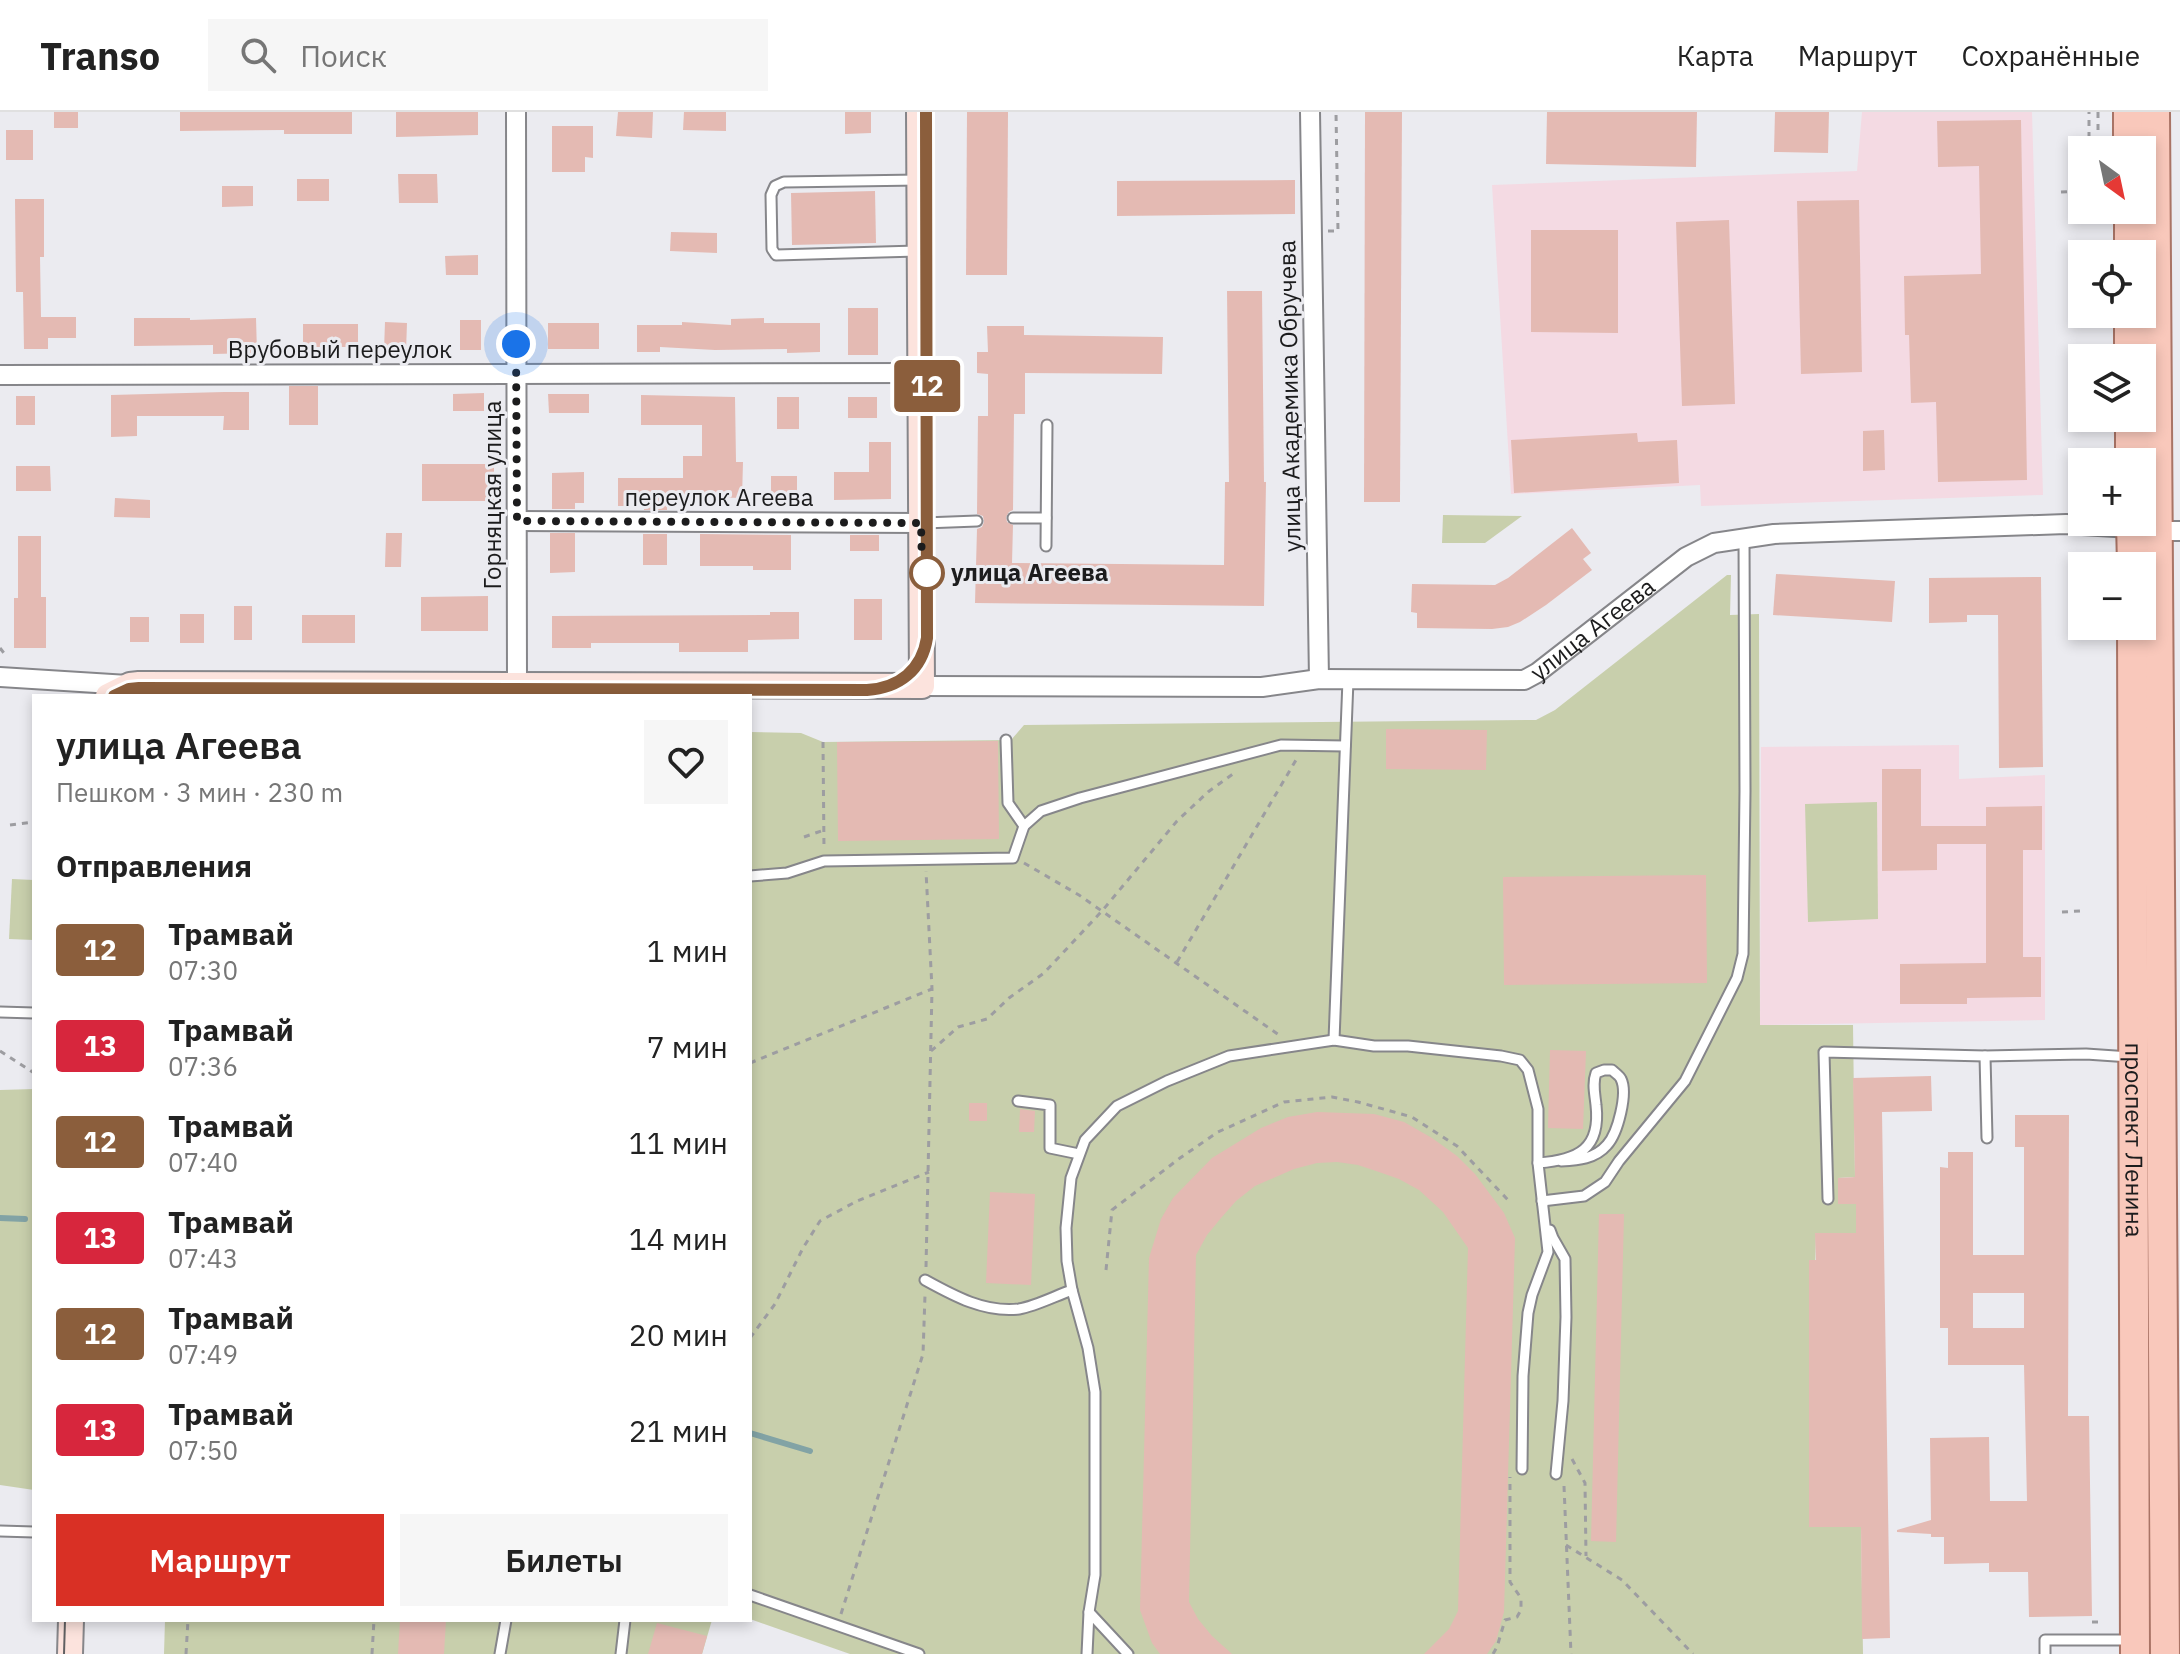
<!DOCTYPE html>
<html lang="ru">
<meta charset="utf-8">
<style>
:root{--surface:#fff;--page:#f6f6f6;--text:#222;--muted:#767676;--line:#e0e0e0;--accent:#d93025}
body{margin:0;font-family:"IBM Plex Sans",sans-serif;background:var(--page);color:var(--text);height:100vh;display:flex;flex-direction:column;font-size:30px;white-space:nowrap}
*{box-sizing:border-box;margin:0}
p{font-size:26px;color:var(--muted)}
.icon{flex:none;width:44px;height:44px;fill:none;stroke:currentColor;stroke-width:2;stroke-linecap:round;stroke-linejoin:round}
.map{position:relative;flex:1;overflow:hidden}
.details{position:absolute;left:32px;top:582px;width:720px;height:928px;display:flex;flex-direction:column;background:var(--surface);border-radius:0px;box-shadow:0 4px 12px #0003}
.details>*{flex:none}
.badge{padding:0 16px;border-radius:6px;font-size:28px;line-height:52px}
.needle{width:52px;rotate:147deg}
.controls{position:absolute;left:2068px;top:24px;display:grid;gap:16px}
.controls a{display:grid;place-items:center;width:88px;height:88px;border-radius:0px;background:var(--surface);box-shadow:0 4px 12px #0003;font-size:40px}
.you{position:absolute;width:40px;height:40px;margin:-20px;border:6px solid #fff;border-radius:50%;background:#1a73e8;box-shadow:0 0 0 12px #1a73e833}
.map>.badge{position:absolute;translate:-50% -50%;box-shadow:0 0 0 4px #fff}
h2{padding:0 24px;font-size:30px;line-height:72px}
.round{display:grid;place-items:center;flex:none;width:84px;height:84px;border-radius:0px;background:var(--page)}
.summary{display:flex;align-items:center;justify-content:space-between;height:136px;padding:0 24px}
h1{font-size:38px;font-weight:600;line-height:60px}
.button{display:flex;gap:16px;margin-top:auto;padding:16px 24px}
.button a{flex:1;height:92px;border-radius:0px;background:var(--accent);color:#fff;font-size:32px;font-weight:600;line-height:92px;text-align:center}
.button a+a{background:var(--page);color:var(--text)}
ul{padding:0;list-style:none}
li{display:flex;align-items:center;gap:24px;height:96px;padding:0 24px}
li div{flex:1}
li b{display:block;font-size:30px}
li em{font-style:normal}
li .badge{min-width:88px;font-weight:700;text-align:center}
header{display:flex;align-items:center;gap:48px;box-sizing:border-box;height:112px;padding:0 40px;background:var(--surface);border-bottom:2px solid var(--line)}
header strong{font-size:38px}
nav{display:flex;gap:44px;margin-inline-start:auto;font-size:28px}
.search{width:560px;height:72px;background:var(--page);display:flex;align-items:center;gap:20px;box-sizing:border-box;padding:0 28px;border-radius:0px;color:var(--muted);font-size:30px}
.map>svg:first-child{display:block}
.education{fill:#f4dae3}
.green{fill:#c8cfac}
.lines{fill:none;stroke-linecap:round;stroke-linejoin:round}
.stream{stroke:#82a3a5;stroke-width:6}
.building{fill:#e4bab3;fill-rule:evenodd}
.lane-casing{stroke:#86868a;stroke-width:13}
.street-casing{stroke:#86868a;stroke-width:22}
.secondary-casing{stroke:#86868a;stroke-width:28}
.primary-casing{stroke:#a97466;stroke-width:32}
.path{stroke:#9d9da1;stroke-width:3;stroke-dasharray:6 6;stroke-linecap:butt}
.lane{stroke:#fff;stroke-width:9}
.street{stroke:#fff;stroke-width:18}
.secondary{stroke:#fce3dd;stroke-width:24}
.primary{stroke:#f9c8bb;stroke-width:28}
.tram{stroke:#606062;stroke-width:2}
.line-casing{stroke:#fff;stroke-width:18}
.line{stroke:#8b5e3c;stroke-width:12}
.walk{stroke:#1c1c1d;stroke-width:8;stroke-dasharray:0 14.4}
.stop-dot{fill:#fff;stroke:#8b5e3c;stroke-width:4}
.labels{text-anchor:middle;stroke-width:6;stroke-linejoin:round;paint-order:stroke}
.street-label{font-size:24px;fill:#1c1c1d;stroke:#ebebf0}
.stop-label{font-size:24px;font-weight:bold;fill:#1c1c1d;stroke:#ebebf0;text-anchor:start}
</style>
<header>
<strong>Transo</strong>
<div class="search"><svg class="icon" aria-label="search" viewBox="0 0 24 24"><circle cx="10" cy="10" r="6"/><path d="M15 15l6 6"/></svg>Поиск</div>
<nav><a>Карта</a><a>Маршрут</a><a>Сохранённые</a></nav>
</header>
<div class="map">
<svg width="2180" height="1542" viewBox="0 0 2180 1542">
<rect width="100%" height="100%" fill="#ebebf0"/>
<g class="education">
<path d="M1862 0H2032L2043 383 1701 394 1700 373 1511 382 1492 73 1857 59Z"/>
<path d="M1959 633V667L2045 663V908L1760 913 1761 635Z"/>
</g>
<g class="green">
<path d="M1443 403 1522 404 1485 431H1442Z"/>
<path d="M1727 463H1731L1730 503 1759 502 1760 913H1853L1855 1065 1838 1066V1092L1856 1091V1121H1816L1809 1415H1861L1863 1542H850L750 1507V620L801 621 823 630 1011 628 1024 613 1536 608 1555 598Z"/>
<path d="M1877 690 1878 807 1808 810 1805 692Z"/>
<path d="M12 767 34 768V828L9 827Z"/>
<path d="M34 977V1378L0 1373V978Z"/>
<path d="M165 1508H712L702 1542H164Z"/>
</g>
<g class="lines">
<g class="stream">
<path d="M0 1106 25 1107"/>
<path d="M750 1321 810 1339"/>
</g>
</g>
<g class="building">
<rect x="54" y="0" width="24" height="16"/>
<path d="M180 0H352V22H284V18L180 19Z"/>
<path d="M396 0H478V23L396 25Z"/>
<path d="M618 0H653L652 26 616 24Z"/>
<path d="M684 0H726V19L683 18Z"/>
<path d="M845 0H871V21L845 22Z"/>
<path d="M967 0H1008L1007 163H966Z"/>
<path d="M1365 0H1402L1400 390H1364Z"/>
<path d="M1547 0H1697L1696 55 1546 52Z"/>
<path d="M1775 0H1829L1828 41 1774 40Z"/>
<path d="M2021 8 2027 368 1938 370 1936 290 1911 291 1909 223H1905L1904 164 1981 162 1979 54 1938 55 1937 9Z"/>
<path d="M552 14H593V46L585 45V60H552Z"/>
<rect x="6" y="18" width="27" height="30"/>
<path d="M398 62H437L438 91H399Z"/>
<rect x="297" y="67" width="32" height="22"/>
<path d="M1295 68V102L1117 104V69Z"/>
<path d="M222 74H253V94L222 95Z"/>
<path d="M875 79 876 131 792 133 791 81Z"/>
<path d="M15 87H44V145H40L41 205H76V226H48V237H24L23 180H16Z"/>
<path d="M1859 88 1862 260 1801 262 1797 89Z"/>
<path d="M1729 108 1735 292 1682 294 1676 110Z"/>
<path d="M1531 118H1618V221L1531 220Z"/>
<path d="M671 120 717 121V141L670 139Z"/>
<path d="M478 143V163H446L445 144Z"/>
<path d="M1227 179H1262L1264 370H1266L1264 494 975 491 977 417 982 415 984 410 983 404 977 402 978 304H988V262L977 261V240H988L987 214H1024V223L1163 225 1162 262 1025 261V302H1014L1013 398 1009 400 1006 405 1007 410 1013 413 1012 451 1224 453 1225 370H1229Z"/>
<rect x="848" y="196" width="30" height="47"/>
<path d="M134 206H190V208L256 206 257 241 213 242V233L134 234Z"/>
<path d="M764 206V211H820V240L787 241V237L715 238 660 235V240H637V213H682V210L731 213V207Z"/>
<rect x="460" y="208" width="21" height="30"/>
<path d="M385 210 407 211 406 239 384 238Z"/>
<rect x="548" y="211" width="51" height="26"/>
<rect x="303" y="212" width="55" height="23"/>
<rect x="289" y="274" width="29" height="39"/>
<path d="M224 280H249V318H223L224 304H137V324L111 325V283Z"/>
<path d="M484 281V299H453V282Z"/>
<path d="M548 282H589V301H549Z"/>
<path d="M641 283 735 285 736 350H743L742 386 704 385V391H667V398H644V394H618V366H683V344H702V313H641Z"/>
<rect x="16" y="284" width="19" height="29"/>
<rect x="777" y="285" width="22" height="32"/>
<rect x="848" y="285" width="29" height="21"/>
<path d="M1884 318 1885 358 1863 359V319Z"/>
<path d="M1637 321 1638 330 1677 328 1679 371 1514 381 1511 328Z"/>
<path d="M869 330H891V387L834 388V360H869Z"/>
<rect x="422" y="352" width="72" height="37"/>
<path d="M16 354H50L51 379H16Z"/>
<path d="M584 360V391H575V397H552V361Z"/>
<rect x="771" y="364" width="26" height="28"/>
<path d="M115 386 150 388V406L114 405Z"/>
<path d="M1572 416 1591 441 1583 447 1592 458 1546 493 1520 510 1508 515 1492 517 1417 516V501L1411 500 1412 472 1495 473 1508 466Z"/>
<path d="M386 421H402L401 455H385Z"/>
<path d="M550 421H575V460L550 461Z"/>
<rect x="643" y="422" width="24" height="31"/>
<path d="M700 422 791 423V458H753V454H700Z"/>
<rect x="850" y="423" width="29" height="16"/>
<path d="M18 424H41V485H46V536H14V486H18Z"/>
<path d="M1776 462 1895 469 1892 510 1773 503Z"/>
<path d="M2041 465 2043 655 1999 656 1998 503H1967V510L1929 511V466Z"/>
<path d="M488 484V519H421V485Z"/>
<rect x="854" y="487" width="28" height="41"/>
<rect x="234" y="494" width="18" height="34"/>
<path d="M770 500H799V527L748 528V540H679V531H591V536H552V504L770 503Z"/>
<rect x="180" y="502" width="24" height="29"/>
<rect x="302" y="503" width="53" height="28"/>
<rect x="130" y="505" width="19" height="25"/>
<path d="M1386 617 1487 618 1486 658 1386 657Z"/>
<path d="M998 629 999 727 838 729 837 630Z"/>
<path d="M1882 657H1921V714H1986V695L2042 694V738H2023V845H2041V885L1967 886V892H1900V852L1986 851V732H1937V758L1882 759Z"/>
<path d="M1706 763 1707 871 1504 873 1503 765Z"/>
<path d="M1550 938 1586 939 1583 1017 1548 1016Z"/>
<path d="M1931 964 1932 999 1882 1000 1890 1526 1862 1527 1861 1415H1809V1148H1816L1815 1121H1856V1092H1838V1066L1855 1065 1853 966Z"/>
<rect x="969" y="991" width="18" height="18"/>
<path d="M1020 997 1035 999 1034 1020H1019Z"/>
<path d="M1317 1000 1374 1002 1404 1010 1432 1026 1457 1044 1475 1062 1504 1101 1515 1126 1504 1500 1496 1529 1487 1542H1424L1449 1517 1458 1499 1468 1136 1443 1100 1419 1078 1399 1067 1379 1060 1358 1053 1337 1050 1317 1051 1294 1057 1255 1074 1236 1089 1221 1106 1207 1123 1196 1143 1189 1490 1198 1507 1212 1524 1232 1542H1160L1152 1531 1140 1498 1149 1146 1161 1107 1173 1086 1212 1046 1261 1016 1288 1005Z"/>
<path d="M2015 1003H2069L2068 1304H2089L2092 1504 2029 1505 2028 1460H1989V1451L1944 1452V1425H1931V1422L1897 1420V1418L1931 1408 1930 1326 1989 1325 1990 1389H2027L2024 1253H1948V1216H1940V1055L1948 1056V1040H1973V1143H2024V1035H2015ZM1973 1181H2024V1216H1973Z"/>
<path d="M990 1080 1035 1082 1031 1173 986 1171Z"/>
<path d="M1599 1102H1624L1616 1430 1591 1429Z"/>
<path d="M400 1508H446L444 1542H398Z"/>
<path d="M657 1511 707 1524 702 1542H648Z"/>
</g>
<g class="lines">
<defs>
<g id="lane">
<path d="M917 139 776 143 772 137 771 83 775 74 784 70 919 68"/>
<path d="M1013 406H1046"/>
<path d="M924 411 977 409"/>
<path d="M1046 434 1047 313"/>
<path d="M1006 628 1008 691 1024 714"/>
<path d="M750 764 787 761 824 749 1013 746 1024 714 1041 699 1080 686 1281 633 1345 634"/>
<path d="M0 900 34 901"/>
<path d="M1334 928 1348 568"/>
<path d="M1985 944 1987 1026"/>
<path d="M1018 989 1050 993V1036L1079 1042"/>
<path d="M1538 1051C1578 1048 1601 1037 1596 993 1595 982 1592 972 1596 961L1604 958H1612C1614 960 1620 964 1621 967 1628 981 1618 1021 1607 1033 1595 1047 1578 1048 1561 1049"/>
<path d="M1828 1087 1824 940 1985 944 2086 942 2130 945"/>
<path d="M1543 1092 1542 1089 1584 1084 1605 1070 1619 1049 1685 969 1737 866 1743 842 1745 679 1744 426"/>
<path d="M1550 1118 1553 1126 1565 1147 1566 1205 1563 1289 1556 1362"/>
<path d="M925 1168C954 1184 985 1201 1019 1197 1036 1194 1055 1184 1072 1178"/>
<path d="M0 1419 34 1420"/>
<path d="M750 1483 919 1542"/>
<path d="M1089 1500 1128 1542"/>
<path d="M500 1542 506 1508"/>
<path d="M621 1542 625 1508"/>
<path d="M1087 1542 1089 1500 1095 1463V1280L1088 1236 1072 1178 1067 1149 1066 1116 1071 1066 1085 1028 1117 994 1167 969 1229 944 1334 928 1374 934H1408L1501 944 1520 948 1528 958 1538 997V1051L1548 1140 1532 1183 1528 1201 1523 1264 1522 1357"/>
<path d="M2045 1542V1528H2131"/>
</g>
<g id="street">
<path d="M516 0 517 573"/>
<path d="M1310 0 1319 567"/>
<path d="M0 263 921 261"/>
<path d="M517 409 921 411"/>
<path d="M2157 419H2180"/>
<path d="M0 565 128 573"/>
<path id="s1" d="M922 574 1262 575 1319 567 1524 568 1537 561 1686 445 1714 431 1774 422 2066 412 2131 416"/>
</g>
<g id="secondary">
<path d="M108 584 130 573 139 572 922 574 919 0"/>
<path d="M70 1542 71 1508"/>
</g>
<g id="primary">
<path d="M2128 0V38"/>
<path d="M2155 0 2165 1542"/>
<path d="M2129 98V142"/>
<path d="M2129 202V246"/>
<path d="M2130 306V350"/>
<path d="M2131 410 2132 454"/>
<path id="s2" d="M2132 514 2135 1542"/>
</g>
</defs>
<use href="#lane" class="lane-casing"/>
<use href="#street" class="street-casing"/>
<use href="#secondary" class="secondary-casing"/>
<use href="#primary" class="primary-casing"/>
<g class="path">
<path d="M2098 0V18"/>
<path d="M2089 38V0"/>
<path d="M2061 80 2082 79"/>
<path d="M1328 119H1338L1336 0"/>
<path d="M0 536 7 545"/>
<path d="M823 630 824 737"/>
<path d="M10 713 34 710"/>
<path d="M804 725 824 718"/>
<path d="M1024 751 1079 783 1279 923"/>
<path d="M2062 800 2080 799"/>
<path d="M1177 850 1296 648"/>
<path d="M0 939 34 961"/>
<path d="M931 939 958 915 987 907 1009 886 1044 861 1102 799 1177 709 1208 680 1237 659"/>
<path d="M750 951 932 877"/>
<path d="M926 1155 932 877 926 759"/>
<path d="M1106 1158 1112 1098 1180 1046 1218 1020 1284 990 1332 985 1358 990 1412 1005 1457 1034 1508 1088"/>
<path d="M750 1226 775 1192 803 1136 820 1109 857 1089 929 1060"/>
<path d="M1572 1347 1585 1371 1586 1444"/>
<path d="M1564 1374 1571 1542"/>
<path d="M1566 1433 1622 1468 1693 1542"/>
<path d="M841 1502 923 1242 925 1183"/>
<path d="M2092 1510H2104"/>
<path d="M186 1542 188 1508"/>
<path d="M372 1542 374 1508"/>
<path d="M1493 1542 1497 1535 1505 1508 1517 1505 1521 1498V1486L1510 1470V1365"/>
</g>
<use href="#lane" class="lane"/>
<use href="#street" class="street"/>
<use href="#secondary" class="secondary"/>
<use href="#primary" class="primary"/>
<g class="tram">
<path d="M114 584 129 577 139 576 867 578C899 576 922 558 927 526L926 0"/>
<path d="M64 1542 65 1508"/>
</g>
</g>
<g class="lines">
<defs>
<path id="line" d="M114 584 129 577 139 576 867 578C899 576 922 558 927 526L926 0"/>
</defs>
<use href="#line" class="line-casing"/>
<use href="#line" class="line"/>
<path class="walk" d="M516 232 517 409 921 411 922 457 927 461"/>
</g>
<circle class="stop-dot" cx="927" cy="461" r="16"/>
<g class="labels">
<g class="street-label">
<text x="340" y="246">Врубовый переулок</text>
<text transform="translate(1290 284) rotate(-91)" y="8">улица Академика Обручева</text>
<text transform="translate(493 383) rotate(-90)" y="8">Горняцкая улица</text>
<text x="719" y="394">переулок Агеева</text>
<text dy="8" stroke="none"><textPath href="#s1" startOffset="688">улица Агеева</textPath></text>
<text dy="8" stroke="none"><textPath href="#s2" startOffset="514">проспект Ленина</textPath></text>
</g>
<g class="stop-label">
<text x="951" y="469">улица Агеева</text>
</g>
</g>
</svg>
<div class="controls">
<a><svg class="needle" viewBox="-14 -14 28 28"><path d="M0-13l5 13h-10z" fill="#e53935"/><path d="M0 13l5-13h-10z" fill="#767676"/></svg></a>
<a><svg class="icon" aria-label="locate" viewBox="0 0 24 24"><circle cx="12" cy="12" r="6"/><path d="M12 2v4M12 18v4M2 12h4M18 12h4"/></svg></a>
<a><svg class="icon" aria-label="layers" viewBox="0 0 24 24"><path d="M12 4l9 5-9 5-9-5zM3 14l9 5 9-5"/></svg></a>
<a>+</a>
<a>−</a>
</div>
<div class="you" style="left:516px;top:232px"></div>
<b class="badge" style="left:927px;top:274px;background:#8b5e3c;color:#fff">12</b>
<section class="details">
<div class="summary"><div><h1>улица Агеева</h1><p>Пешком · 3 мин · 230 m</p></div><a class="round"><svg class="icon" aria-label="heart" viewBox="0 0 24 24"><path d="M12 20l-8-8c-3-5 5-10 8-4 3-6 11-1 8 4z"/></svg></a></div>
<h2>Отправления</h2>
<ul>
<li><span class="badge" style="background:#8b5e3c;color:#fff">12</span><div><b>Трамвай</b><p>07:30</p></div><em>1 мин</em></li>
<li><span class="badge" style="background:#d7263d;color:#fff">13</span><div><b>Трамвай</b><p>07:36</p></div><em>7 мин</em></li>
<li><span class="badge" style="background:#8b5e3c;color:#fff">12</span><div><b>Трамвай</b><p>07:40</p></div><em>11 мин</em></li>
<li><span class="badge" style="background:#d7263d;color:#fff">13</span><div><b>Трамвай</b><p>07:43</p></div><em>14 мин</em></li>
<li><span class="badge" style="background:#8b5e3c;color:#fff">12</span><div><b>Трамвай</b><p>07:49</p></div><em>20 мин</em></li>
<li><span class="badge" style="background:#d7263d;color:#fff">13</span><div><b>Трамвай</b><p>07:50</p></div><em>21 мин</em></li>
</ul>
<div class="button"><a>Маршрут</a><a>Билеты</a></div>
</section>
</div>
